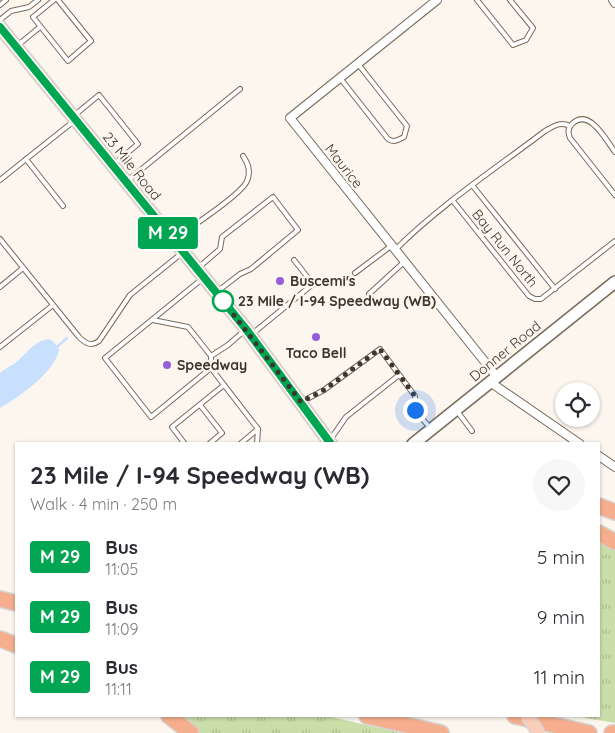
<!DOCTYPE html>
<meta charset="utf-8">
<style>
:root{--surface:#fff;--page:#f7f7f7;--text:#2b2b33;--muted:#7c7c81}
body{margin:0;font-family:Quicksand,sans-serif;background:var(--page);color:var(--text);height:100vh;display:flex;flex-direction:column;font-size:19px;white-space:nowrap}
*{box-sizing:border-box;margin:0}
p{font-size:16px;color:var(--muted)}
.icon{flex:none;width:28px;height:28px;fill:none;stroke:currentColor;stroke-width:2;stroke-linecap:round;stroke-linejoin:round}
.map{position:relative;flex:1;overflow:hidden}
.panel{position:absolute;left:15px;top:442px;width:585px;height:275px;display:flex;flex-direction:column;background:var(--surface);border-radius:0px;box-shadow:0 1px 4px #0004}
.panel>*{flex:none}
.badge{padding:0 10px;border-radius:4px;font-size:18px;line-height:32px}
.fabs{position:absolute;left:555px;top:382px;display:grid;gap:10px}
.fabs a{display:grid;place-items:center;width:45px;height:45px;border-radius:50%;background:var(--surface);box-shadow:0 1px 4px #0004;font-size:25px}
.you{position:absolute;width:25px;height:25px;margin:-12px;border:4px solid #fff;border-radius:50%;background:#1a73e8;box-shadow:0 0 0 8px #1a73e833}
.map>.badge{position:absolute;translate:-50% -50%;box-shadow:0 0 0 2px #fff}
.round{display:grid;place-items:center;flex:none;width:52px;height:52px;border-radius:26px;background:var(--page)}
.overview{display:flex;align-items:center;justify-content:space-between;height:85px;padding:0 15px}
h1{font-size:24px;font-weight:800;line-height:38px}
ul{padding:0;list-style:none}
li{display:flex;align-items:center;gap:15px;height:60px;padding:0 15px}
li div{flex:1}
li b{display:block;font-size:19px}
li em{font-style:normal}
li .badge{min-width:55px;font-weight:700;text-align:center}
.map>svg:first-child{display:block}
.grass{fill:url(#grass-tufts)}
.water{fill:#c8e0fd}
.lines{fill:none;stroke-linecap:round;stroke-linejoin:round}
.stream{stroke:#c8e0fd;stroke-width:2.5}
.lane-casing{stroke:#786a5a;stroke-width:6}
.street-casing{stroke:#786a5a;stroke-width:10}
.secondary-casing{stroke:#786a5a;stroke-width:14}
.primary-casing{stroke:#d4d3d1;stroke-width:15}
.highway-casing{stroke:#d4d3d1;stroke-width:18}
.lane{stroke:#fff;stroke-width:4}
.street{stroke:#fff;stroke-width:8}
.secondary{stroke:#fff;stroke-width:11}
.primary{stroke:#f9cebb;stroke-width:12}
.highway{stroke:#f5ae8e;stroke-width:15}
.primary-bridge-casing{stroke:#d4d3d1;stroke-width:15;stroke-linecap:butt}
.primary-bridge{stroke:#f9cebb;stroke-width:12}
.line-casing{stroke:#fff;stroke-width:11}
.line{stroke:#00a651;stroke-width:8}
.walk{stroke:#3d362f;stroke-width:5;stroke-dasharray:0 9}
.poi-dot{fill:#965fd7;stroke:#fdf6ef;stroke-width:2}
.stop-dot{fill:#fff;stroke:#00a651;stroke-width:2.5}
.labels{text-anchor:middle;stroke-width:5;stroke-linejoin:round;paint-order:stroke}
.street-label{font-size:14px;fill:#3d362f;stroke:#fdf6ef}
.poi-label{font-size:14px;font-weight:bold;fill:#3d362f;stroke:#fdf6ef;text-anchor:start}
.stop-label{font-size:14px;font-weight:bold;fill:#3d362f;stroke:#fdf6ef;text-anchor:start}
</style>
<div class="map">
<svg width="615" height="733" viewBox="0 0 615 733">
<defs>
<pattern id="grass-tufts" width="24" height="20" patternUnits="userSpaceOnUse" patternTransform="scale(1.25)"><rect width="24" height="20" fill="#c9dea9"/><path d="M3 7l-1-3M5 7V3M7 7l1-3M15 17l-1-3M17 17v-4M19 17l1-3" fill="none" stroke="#aebf92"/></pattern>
</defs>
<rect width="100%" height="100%" fill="#fdf6ef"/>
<g class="grass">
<path d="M599 539 615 548V723L575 716H599Z"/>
<path d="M178 716H327L401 733H199Z"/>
</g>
<path class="water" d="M49 339 54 342 59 350C55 372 19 397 0 408V373C4 369 9 367 14 364 26 355 33 341 49 339Z"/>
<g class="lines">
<path class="stream" d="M56 348 67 338"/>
<defs>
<g id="lane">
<path d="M54 0 33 17 68 61 91 41 58 0"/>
<path d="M477 0 513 45 526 40 533 28 510 0"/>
<path d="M0 5 6 0"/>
<path d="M0 20 11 11 29 7 38 0"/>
<path d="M18 45 40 27"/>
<path d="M340 78 388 139C394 143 398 140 404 137L407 126 358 64"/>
<path d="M76 114 99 95 138 144 114 164"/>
<path d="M615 152C606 140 589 107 572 124 567 128 568 133 570 138L615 195"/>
<path d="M26 159 63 206"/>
<path d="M0 180 74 121"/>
<path d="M127 181 240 89"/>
<path d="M472 185 555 289"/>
<path d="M453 201 529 296 535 299H541L615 241"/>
<path d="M175 238C190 228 241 195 247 181 251 172 248 163 243 156"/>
<path d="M0 239 79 337C85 343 91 347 99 341L130 295 182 253"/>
<path d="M395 250C440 205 495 169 545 131 554 126 560 121 570 126"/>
<path d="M198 268 220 249 222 237 273 197 298 230 251 269 240 274 218 291"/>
<path d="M355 273 391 246"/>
<path d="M202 279 105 358 151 417 211 368V356L228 345 244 331"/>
<path d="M0 287 23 268"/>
<path d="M369 294 404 262"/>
<path d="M153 320 188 327 211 356"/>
<path d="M252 334 313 284 294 260"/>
<path d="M0 347 53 305"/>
<path d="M211 368 258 429 257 444"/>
<path d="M303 401 324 390 380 349 415 396V410L431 429"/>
<path d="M200 405 222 433 209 444"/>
<path d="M457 411 472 431"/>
<path d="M330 440 346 417 399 375"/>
<path d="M185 444 172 427 224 385"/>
<path d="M240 444 258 429"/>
</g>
<g id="street">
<path d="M437 0 290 118 497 377"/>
<path d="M613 0 615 3"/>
<path d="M490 382 580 444"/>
<path d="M599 456 615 467"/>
</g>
<path id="secondary" d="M413 444 615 282"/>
<path id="primary" d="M0 27 246 329 331 444"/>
<g id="highway">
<path d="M599 506 615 512"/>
<path d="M599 533 615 542"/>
<path d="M0 599 16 603"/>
<path d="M0 639 16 645"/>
<path d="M169 716 191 733"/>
<path d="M367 716 441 733"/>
<path d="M515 716 589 733"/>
<path d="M612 733H615"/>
</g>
</defs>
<use href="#lane" class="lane-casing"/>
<use href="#street" class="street-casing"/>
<use href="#secondary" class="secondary-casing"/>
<use href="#primary" class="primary-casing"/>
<use href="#highway" class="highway-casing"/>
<use href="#lane" class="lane"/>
<use href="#street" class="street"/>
<use href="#secondary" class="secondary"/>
<use href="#primary" class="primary"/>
<use href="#highway" class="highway"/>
<defs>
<path id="primary-bridge" d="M527 716 539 733"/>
</defs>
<use href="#primary-bridge" class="primary-bridge-casing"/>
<use href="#primary-bridge" class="primary-bridge"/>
</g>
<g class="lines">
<defs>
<path id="line" d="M0 27 246 329 331 444"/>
</defs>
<use href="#line" class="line-casing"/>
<use href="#line" class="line"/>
<path class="walk" d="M223 301 301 402 324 390 380 349 415 396V410"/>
</g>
<g class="poi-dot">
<circle cx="280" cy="281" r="5"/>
<circle cx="316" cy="337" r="5"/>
<circle cx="167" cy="365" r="5"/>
</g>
<circle class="stop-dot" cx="223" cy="301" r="10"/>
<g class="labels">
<g class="street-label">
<text transform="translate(132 166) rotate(51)" y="5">23 Mile Road</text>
<text transform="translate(344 166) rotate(52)" y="5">Maurice</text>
<text transform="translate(505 248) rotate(51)" y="5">Bay Run North</text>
<text transform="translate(505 351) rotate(-39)" y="5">Donner Road</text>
</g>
<g class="poi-label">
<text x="290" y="286">Buscemi's</text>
<text x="316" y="358" text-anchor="middle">Taco Bell</text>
<text x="177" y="370">Speedway</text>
</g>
<g class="stop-label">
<text x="238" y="306">23 Mile / I-94 Speedway (WB)</text>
</g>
</g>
</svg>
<div class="fabs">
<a><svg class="icon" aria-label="locate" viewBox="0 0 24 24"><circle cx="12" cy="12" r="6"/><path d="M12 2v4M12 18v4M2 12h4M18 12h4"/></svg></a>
</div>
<div class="you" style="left:415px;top:410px"></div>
<b class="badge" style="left:168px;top:233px;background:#00a651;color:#fff">M 29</b>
<section class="panel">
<div class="overview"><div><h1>23 Mile / I-94 Speedway (WB)</h1><p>Walk · 4 min · 250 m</p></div><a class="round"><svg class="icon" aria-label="heart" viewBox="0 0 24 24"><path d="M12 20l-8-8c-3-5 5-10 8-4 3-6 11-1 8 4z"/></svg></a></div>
<ul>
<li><span class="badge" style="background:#00a651;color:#fff">M 29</span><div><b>Bus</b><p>11:05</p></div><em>5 min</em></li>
<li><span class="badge" style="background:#00a651;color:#fff">M 29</span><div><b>Bus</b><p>11:09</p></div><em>9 min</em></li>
<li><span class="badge" style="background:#00a651;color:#fff">M 29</span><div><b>Bus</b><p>11:11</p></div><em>11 min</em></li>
</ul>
</section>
</div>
